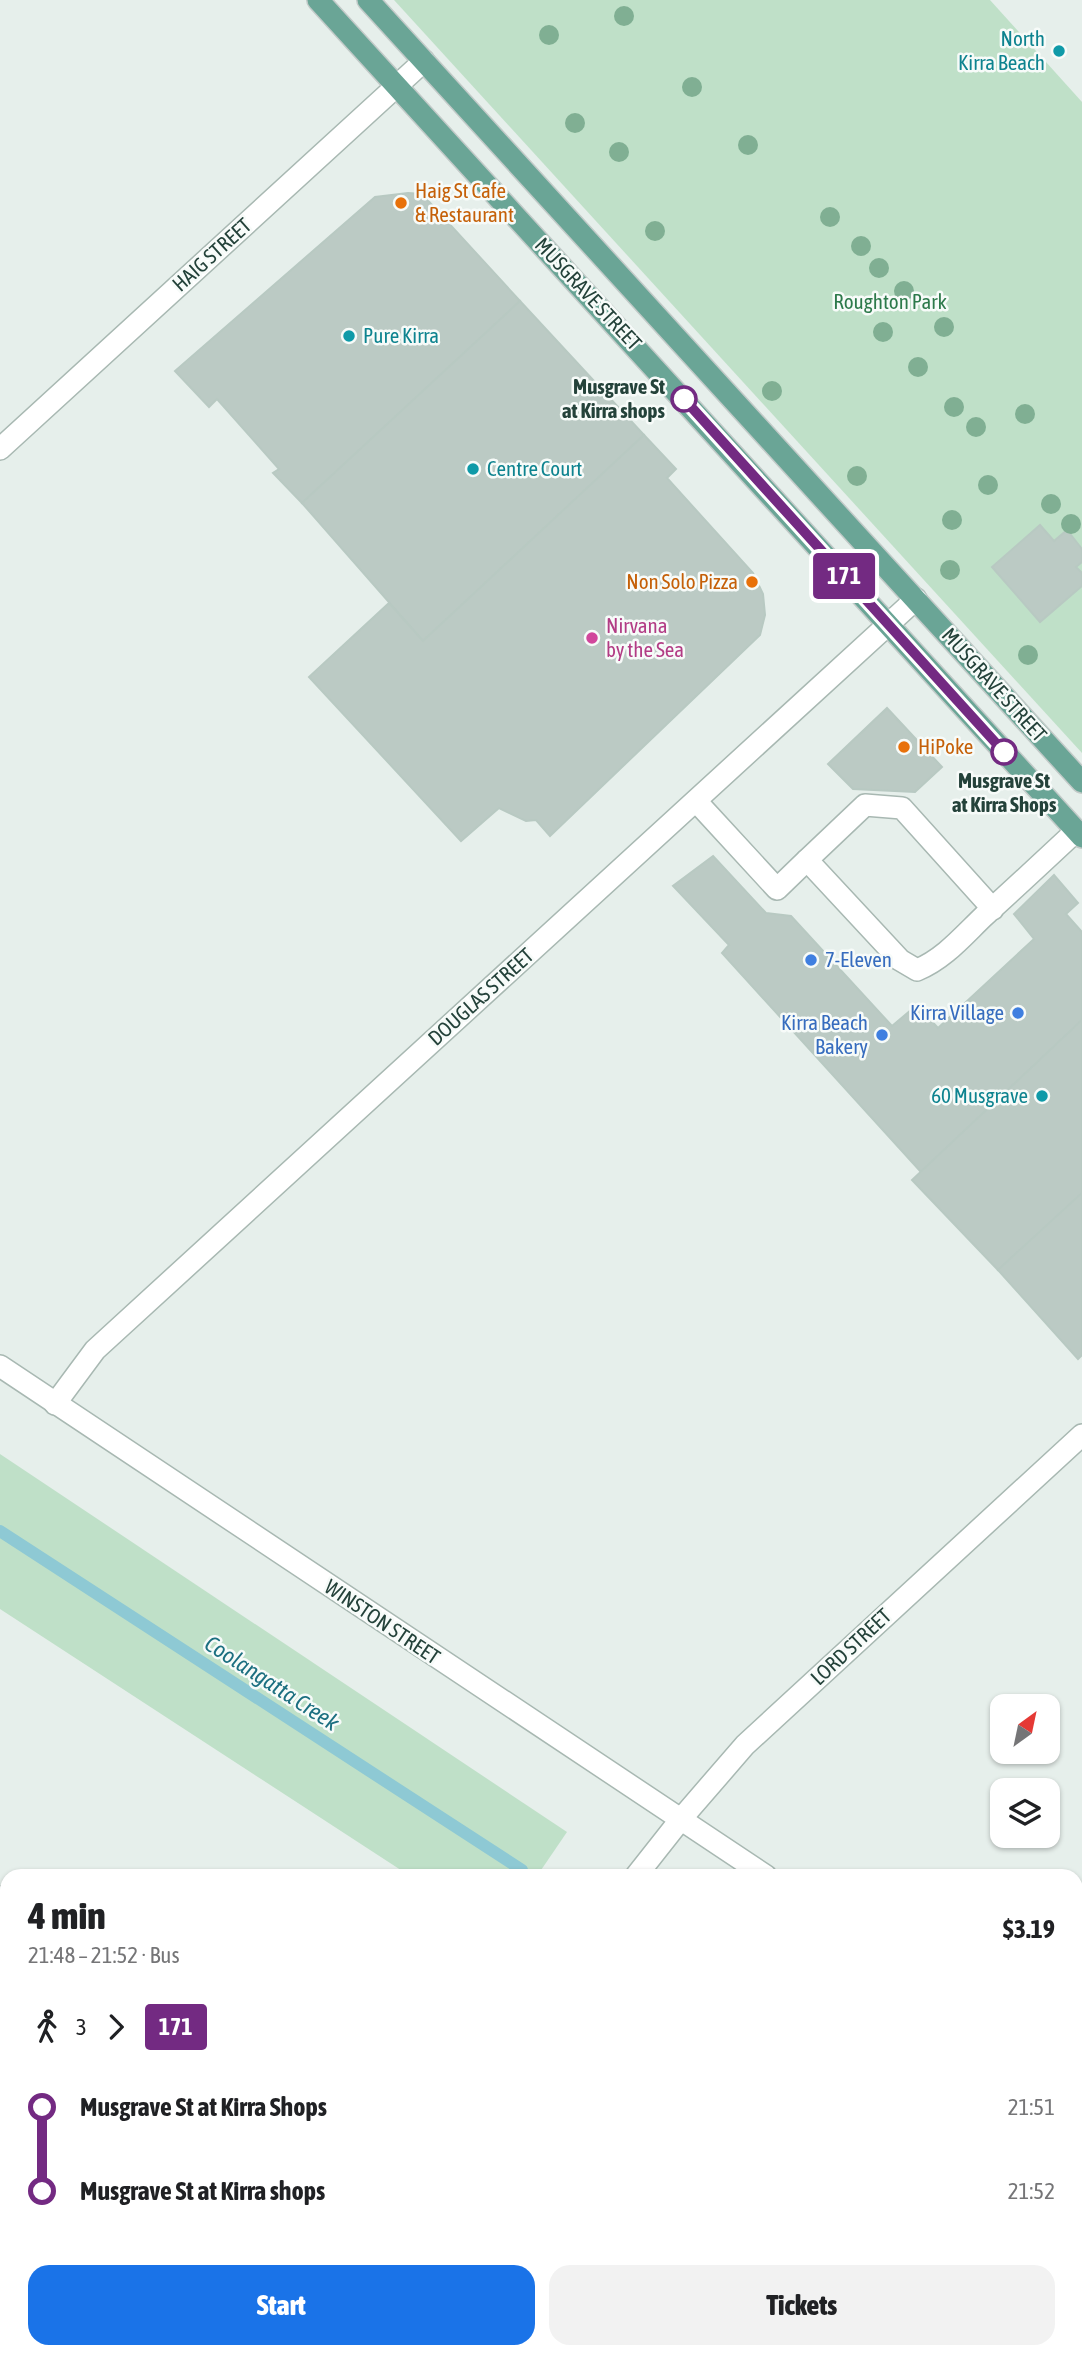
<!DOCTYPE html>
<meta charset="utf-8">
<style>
:root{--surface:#fff;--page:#f2f2f2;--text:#202124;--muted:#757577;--accent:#1a73e8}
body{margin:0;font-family:"Asap Condensed",sans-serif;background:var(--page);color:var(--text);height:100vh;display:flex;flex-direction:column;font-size:26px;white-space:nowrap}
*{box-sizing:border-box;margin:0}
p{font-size:23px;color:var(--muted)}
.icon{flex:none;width:38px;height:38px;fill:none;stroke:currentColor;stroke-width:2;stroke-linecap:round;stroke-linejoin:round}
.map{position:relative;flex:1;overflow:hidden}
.drawer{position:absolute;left:0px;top:1869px;width:1083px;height:490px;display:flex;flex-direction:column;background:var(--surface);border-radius:21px 21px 0 0;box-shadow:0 2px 5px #0004}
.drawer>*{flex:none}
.badge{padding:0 14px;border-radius:5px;font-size:24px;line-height:46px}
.needle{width:46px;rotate:33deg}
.fabs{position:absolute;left:990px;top:1694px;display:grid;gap:14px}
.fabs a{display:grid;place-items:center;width:70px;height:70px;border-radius:14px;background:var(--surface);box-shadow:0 2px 5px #0004;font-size:35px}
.map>.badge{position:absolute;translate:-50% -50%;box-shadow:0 0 0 4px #fff}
.legs{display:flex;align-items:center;gap:10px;height:77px;padding:0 28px;font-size:23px}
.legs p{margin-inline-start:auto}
.summary{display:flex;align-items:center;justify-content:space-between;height:119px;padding:0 28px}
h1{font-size:38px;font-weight:800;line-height:52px}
.primary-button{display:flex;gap:14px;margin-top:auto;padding:14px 28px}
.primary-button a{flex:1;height:80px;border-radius:21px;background:var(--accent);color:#fff;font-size:28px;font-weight:800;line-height:80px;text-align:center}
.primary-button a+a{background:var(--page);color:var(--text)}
ul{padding:0 28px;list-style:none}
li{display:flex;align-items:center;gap:24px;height:84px;font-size:26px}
li i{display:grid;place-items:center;width:10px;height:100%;margin:0 9px;background:currentColor}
li i::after{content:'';width:18px;height:18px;margin:-9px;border:5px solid;border-radius:50%;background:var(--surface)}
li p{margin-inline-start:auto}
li:first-child i{background:linear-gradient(#0000 50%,currentColor 0)}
li:last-child i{background:linear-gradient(currentColor 50%,#0000 0)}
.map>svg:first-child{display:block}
.green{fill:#bfe0c8}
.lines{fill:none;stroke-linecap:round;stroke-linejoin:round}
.stream{stroke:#8ec9d4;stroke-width:12}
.building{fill:#bbcac4;stroke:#b8c9c2;stroke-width:2}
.minor-casing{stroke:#a8b8b2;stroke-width:24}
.major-casing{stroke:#c2cac8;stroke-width:24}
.minor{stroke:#fff;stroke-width:21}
.major{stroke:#6aa596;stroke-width:21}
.tree{fill:#80af93}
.line-1-casing{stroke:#fff;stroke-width:16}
.line-1{stroke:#732a82;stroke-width:10}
.culture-dot{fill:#0f9aa8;stroke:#f7fbf9;stroke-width:2.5}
.food-dot{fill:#e8710a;stroke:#f7fbf9;stroke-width:2.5}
.stop-1-dot{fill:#fff;stroke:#732a82;stroke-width:3.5}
.hotel-dot{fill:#d1479c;stroke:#f7fbf9;stroke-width:2.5}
.shop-dot{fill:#3f7fe0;stroke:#f7fbf9;stroke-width:2.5}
.labels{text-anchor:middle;stroke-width:5;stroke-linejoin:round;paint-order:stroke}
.culture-label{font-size:21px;fill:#0d838f;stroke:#f7fbf9;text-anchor:end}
.food-label{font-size:21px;fill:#c56008;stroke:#f7fbf9;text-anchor:start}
.street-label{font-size:21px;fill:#24423a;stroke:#f7fbf9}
.park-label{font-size:21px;fill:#2d7a4b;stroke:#f7fbf9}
.stop-label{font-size:21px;font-weight:bold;fill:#24423a;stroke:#f7fbf9;text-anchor:end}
.hotel-label{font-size:21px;fill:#b23c85;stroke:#f7fbf9;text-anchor:start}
.shop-label{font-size:21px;fill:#366cbe;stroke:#f7fbf9;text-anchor:end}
.water-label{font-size:23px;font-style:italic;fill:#1c6f80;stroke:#f7fbf9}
</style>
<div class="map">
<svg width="1082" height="2359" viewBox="0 0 1082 2359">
<rect width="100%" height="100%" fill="#e6efeb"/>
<g class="green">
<path d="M394 0H990L1082 102V753Z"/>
<path d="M0 1454 567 1832 537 1876H410L0 1609Z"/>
<path d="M1076 2160 1082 2164V2307L1076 2303Z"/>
</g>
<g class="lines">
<g class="stream">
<path d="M0 1531 522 1870"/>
<path d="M1076 2225 1082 2229"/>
</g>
</g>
<g class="building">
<path d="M408 193 422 194 520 301 302 503 273 473 279 469 217 399 209 407 175 371 375 197Z"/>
<path d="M520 301 644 435 423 641 302 503Z"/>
<path d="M644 435 676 469 667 478 753 573 763 594 765 615 760 635 550 836 536 820 526 821 499 808 461 841 309 677 389 603 423 641Z"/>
<path d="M1040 525 1054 541 1067 530 1082 549V562L1076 567 1082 573V586L1040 622 992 567Z"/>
<path d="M887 708 942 767 915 792 853 789 828 764Z"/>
<path d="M713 856 766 913 791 916 892 1026 917 1005 938 1028 1034 939 1014 914 1054 875 1078 903 1066 914 1082 932V1020L921 1172 722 953 729 945 673 886Z"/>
<path d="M1082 1020V1193L998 1270 912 1180Z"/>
<path d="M1082 1193V1355L1078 1359 998 1270Z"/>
</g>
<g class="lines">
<defs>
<g id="minor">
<path d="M0 449 424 61"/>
<path d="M696 801 777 889 807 860"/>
<path d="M993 909 902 808 865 805 807 860 900 960 917 970C944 959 963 936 984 916 1015 888 1046 859 1076 831"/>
<path d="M0 1366 766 1876"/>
<path d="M55 1404 95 1350 916 599"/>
<path d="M636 1876 681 1819 745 1745 1082 1435"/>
<path d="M0 1897 7 1902"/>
<path d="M0 2065 7 2071"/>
<path d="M1076 2084 1082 2088"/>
<path d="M378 2352 388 2359"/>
<path d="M536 2352 541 2359"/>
<path d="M735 2352 746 2359"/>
<path d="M248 2359 256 2352"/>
<path d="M581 2359 588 2352"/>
</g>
<g id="major">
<path d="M318 0 1082 837"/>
<path d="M368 0 1082 782"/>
</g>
</defs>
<use href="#minor" class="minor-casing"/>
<use href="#major" class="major-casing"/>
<use href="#minor" class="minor"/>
<use href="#major" class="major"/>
</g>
<g class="tree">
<circle cx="624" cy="16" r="10"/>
<circle cx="549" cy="35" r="10"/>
<circle cx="692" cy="87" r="10"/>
<circle cx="575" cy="123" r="10"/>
<circle cx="748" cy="145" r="10"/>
<circle cx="619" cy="152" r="10"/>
<circle cx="830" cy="217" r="10"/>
<circle cx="655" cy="231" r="10"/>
<circle cx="861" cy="246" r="10"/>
<circle cx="879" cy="268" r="10"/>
<circle cx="904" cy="291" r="10"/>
<circle cx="944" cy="327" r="10"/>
<circle cx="883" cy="332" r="10"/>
<circle cx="918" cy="367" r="10"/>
<circle cx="772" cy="391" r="10"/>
<circle cx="954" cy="407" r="10"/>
<circle cx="1025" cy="414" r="10"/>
<circle cx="976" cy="427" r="10"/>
<circle cx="857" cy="476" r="10"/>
<circle cx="988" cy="485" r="10"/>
<circle cx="1051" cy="504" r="10"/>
<circle cx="952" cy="520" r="10"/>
<circle cx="1071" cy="524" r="10"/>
<circle cx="950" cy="570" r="10"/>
<circle cx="1028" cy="655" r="10"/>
</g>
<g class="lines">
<defs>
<path id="line-1" d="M684 399 1004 752"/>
</defs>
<use href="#line-1" class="line-1-casing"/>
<use href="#line-1" class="line-1"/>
</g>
<g class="culture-dot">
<circle cx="1059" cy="51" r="7"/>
<circle cx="349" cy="336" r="7"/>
<circle cx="473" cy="469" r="7"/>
<circle cx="1042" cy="1096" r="7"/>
</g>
<g class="food-dot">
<circle cx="401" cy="203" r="7"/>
<circle cx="752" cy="582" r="7"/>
<circle cx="904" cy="747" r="7"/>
</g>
<g class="stop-1-dot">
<circle cx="684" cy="399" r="12"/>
<circle cx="1004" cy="752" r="12"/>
</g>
<circle class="hotel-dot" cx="592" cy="638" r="7"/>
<g class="shop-dot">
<circle cx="811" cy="960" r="7"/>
<circle cx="1018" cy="1013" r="7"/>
<circle cx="882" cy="1035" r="7"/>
</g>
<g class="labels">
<g class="culture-label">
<text x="1045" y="46">North<tspan x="1045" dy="24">Kirra Beach</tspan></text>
<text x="363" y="343" text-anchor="start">Pure Kirra</text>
<text x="487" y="476" text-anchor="start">Centre Court</text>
<text x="1028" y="1103">60 Musgrave</text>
</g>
<g class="food-label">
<text x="415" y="198">Haig St Cafe<tspan x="415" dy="24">&amp; Restaurant</tspan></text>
<text x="738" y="589" text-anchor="end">Non Solo Pizza</text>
<text x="918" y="754">HiPoke</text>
</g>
<g class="street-label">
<text transform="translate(212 255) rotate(-42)" y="7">HAIG STREET</text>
<text transform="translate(588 294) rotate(47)" y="7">MUSGRAVE STREET</text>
<text transform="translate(994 685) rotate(48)" y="7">MUSGRAVE STREET</text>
<text transform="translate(481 997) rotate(-42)" y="7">DOUGLAS STREET</text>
<text transform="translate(382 1622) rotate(34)" y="7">WINSTON STREET</text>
<text transform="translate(851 1647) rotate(-43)" y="7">LORD STREET</text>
</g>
<g class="park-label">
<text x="890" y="309">Roughton Park</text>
</g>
<g class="stop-label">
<text x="665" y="394">Musgrave St<tspan x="665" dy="24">at Kirra shops</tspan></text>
<text x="1004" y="788" text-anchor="middle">Musgrave St<tspan x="1004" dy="24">at Kirra Shops</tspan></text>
</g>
<g class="hotel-label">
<text x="606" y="633">Nirvana<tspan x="606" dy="24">by the Sea</tspan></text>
</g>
<g class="shop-label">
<text x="825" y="967" text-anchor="start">7-Eleven</text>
<text x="1004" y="1020">Kirra Village</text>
<text x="868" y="1030">Kirra Beach<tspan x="868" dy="24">Bakery</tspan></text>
</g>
<g class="water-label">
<text transform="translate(272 1683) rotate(33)" y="8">Coolangatta Creek</text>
</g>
</g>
</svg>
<div class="fabs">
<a><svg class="needle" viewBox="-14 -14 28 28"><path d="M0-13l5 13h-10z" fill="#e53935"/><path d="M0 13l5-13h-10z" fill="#757577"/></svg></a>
<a><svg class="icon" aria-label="layers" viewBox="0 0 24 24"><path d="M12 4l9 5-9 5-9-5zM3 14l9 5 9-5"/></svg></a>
</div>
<b class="badge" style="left:844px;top:576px;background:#732a82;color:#fff">171</b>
<section class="drawer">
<div class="summary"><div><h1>4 min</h1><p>21:48 – 21:52 · Bus</p></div><b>$3.19</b></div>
<div class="legs"><svg class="icon" aria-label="walk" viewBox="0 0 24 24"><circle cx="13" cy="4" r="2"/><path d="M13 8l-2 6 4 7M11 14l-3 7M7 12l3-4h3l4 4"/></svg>3<svg class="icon" aria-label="forward" viewBox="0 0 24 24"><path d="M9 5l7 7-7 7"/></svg><b class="badge" style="background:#732a82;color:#fff">171</b></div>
<ul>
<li><i style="color:#732a82"></i><b>Musgrave St at Kirra Shops</b><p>21:51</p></li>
<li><i style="color:#732a82"></i><b>Musgrave St at Kirra shops</b><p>21:52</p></li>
</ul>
<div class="primary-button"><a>Start</a><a>Tickets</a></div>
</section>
</div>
